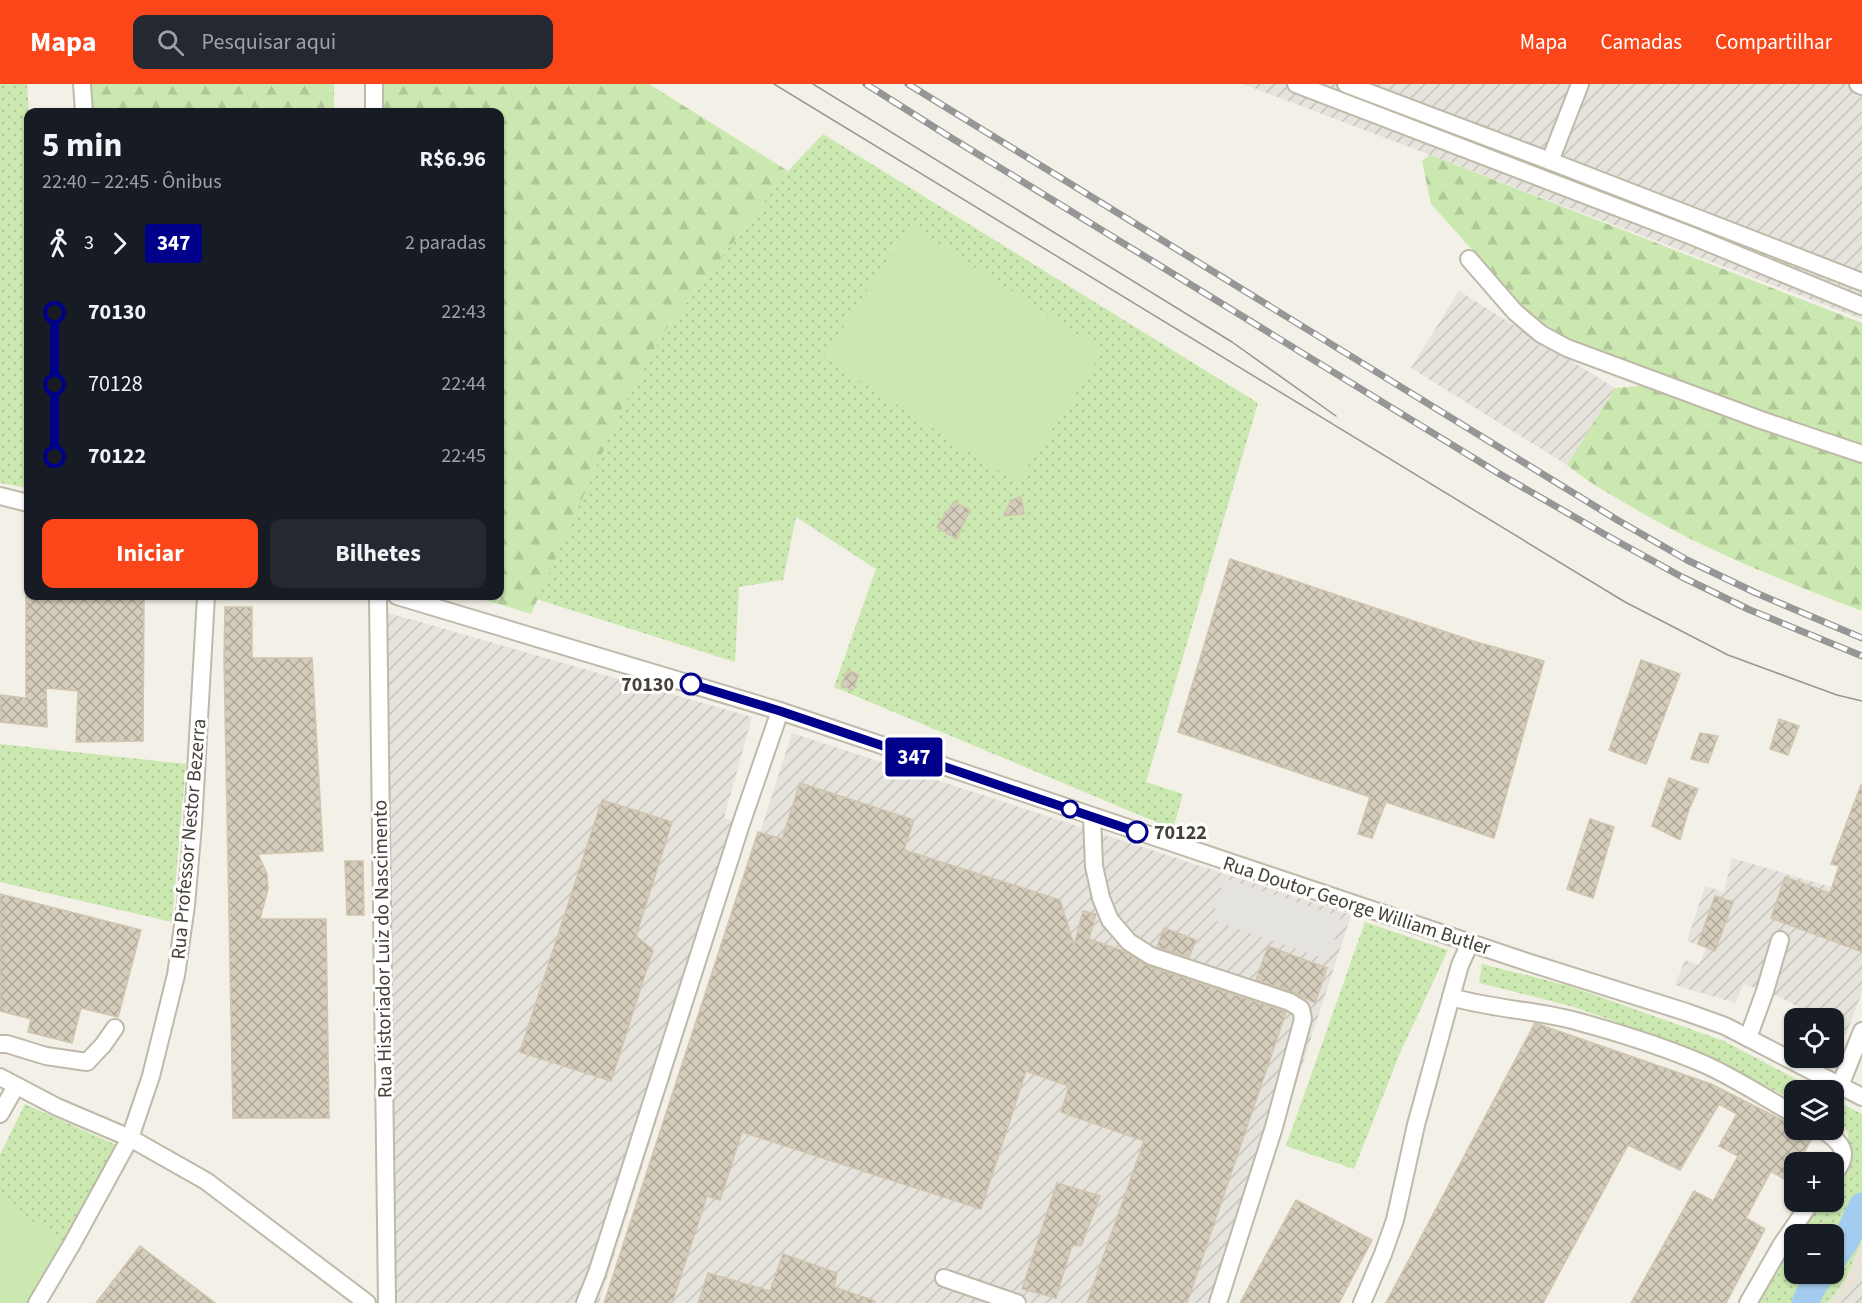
<!DOCTYPE html>
<html lang="pt">
<meta charset="utf-8">
<style>
:root{--surface:#171b24;--page:#242831;--text:#f1f3f6;--muted:#9ea1a6;--accent:#fa4618}
body{margin:0;font-family:"Source Sans 3",sans-serif;background:var(--page);color:var(--text);height:100vh;display:flex;flex-direction:column;font-size:22px;white-space:nowrap}
*{box-sizing:border-box;margin:0}
p{font-size:20px;color:var(--muted)}
.icon{flex:none;width:33px;height:33px;fill:none;stroke:currentColor;stroke-width:2;stroke-linecap:round;stroke-linejoin:round}
.map{position:relative;flex:1;overflow:hidden}
.sheet{position:absolute;left:24px;top:24px;width:480px;height:492px;display:flex;flex-direction:column;background:var(--surface);border-radius:12px;box-shadow:0 2px 4px #0004}
.sheet>*{flex:none}
.badge{padding:0 12px;border-radius:4px;font-size:21px;line-height:39px}
.tools{position:absolute;left:1784px;top:924px;display:grid;gap:12px}
.tools a{display:grid;place-items:center;width:60px;height:60px;border-radius:12px;background:var(--surface);box-shadow:0 2px 4px #0004;font-size:30px}
.map>.badge{position:absolute;translate:-50% -50%;box-shadow:0 0 0 3px #fff}
.legs{display:flex;align-items:center;gap:9px;height:66px;padding:0 18px;font-size:20px}
.legs p{margin-inline-start:auto}
.overview{display:flex;align-items:center;justify-content:space-between;height:102px;padding:0 18px}
h1{font-size:33px;font-weight:700;line-height:45px}
.cta{display:flex;gap:12px;margin-top:auto;padding:12px 18px}
.cta a{flex:1;height:69px;border-radius:12px;background:var(--accent);color:#fff;font-size:24px;font-weight:700;line-height:69px;text-align:center}
.cta a+a{background:var(--page);color:var(--text)}
ul{padding:0 18px;list-style:none}
li{display:flex;align-items:center;gap:21px;height:72px;font-size:22px}
li i{display:grid;place-items:center;width:9px;height:100%;margin:0 8px;background:currentColor}
li i::after{content:'';width:15px;height:15px;margin:-8px;border:4px solid;border-radius:50%;background:var(--surface)}
li p{margin-inline-start:auto}
li:first-child i{background:linear-gradient(#0000 50%,currentColor 0)}
li:last-child i{background:linear-gradient(currentColor 50%,#0000 0)}
header{display:flex;align-items:center;gap:36px;box-sizing:border-box;height:84px;padding:0 30px;background:var(--accent);color:#fff}
header strong{font-size:28px}
nav{display:flex;gap:33px;margin-inline-start:auto;font-size:21px}
.search{width:420px;height:54px;background:var(--page);display:flex;align-items:center;gap:15px;box-sizing:border-box;padding:0 21px;border-radius:12px;color:var(--muted);font-size:22px}
.map>svg:first-child{display:block}
.residential{fill:#e7e3d5}
.industrial{fill:url(#industrial-furrows)}
.grass{fill:url(#grass-dots);fill-rule:evenodd}
.forest{fill:url(#forest-firs)}
.garden{fill:#cbe8b0}
.parking{fill:#e4e3df}
.lines{fill:none;stroke-linecap:round;stroke-linejoin:round}
.river{stroke:#a3ccf0;stroke-width:27}
.building{fill:url(#building-cross-hatch);stroke:#d0c5af;stroke-width:1.5}
.minor-casing{stroke:#bfb9a9;stroke-width:20}
.minor{stroke:#fff;stroke-width:16}
.tram{stroke:#969696;stroke-width:1.5}
.rail-casing{stroke:#969696;stroke-width:7}
.rail{stroke:#fff;stroke-width:4.5;stroke-dasharray:14;stroke-linecap:butt}
.line-1-casing{stroke:#fff;stroke-width:14}
.line-1{stroke:#00008b;stroke-width:9}
.stop-1-dot{fill:#fff;stroke:#00008b;stroke-width:3}
.labels{text-anchor:middle;stroke-width:6;stroke-linejoin:round;paint-order:stroke}
.stop-label{font-size:20px;font-weight:bold;fill:#464136;stroke:#fff;text-anchor:end}
.street-label{font-size:20px;fill:#464136;stroke:#fff}
</style>
<header>
<strong>Mapa</strong>
<div class="search"><svg class="icon" aria-label="search" viewBox="0 0 24 24"><circle cx="10" cy="10" r="6"/><path d="M15 15l6 6"/></svg>Pesquisar aqui</div>
<nav><a>Mapa</a><a>Camadas</a><a>Compartilhar</a></nav>
</header>
<div class="map">
<svg width="1862" height="1219" viewBox="0 0 1862 1219">
<defs>
<pattern id="industrial-furrows" width="10" height="10" patternUnits="userSpaceOnUse" patternTransform="scale(1.5)"><rect width="10" height="10" fill="#e6e2dc"/><path d="M-1 1l2-2M0 10L10 0M9 11l2-2" fill="none" stroke="#c7c3bd"/></pattern>
<pattern id="grass-dots" width="8" height="8" patternUnits="userSpaceOnUse" patternTransform="scale(1.5)"><rect width="8" height="8" fill="#cbe8b0"/><path d="M2 2h.1M6 6h.1" fill="none" stroke="#b0c898" stroke-width="1.8" stroke-linecap="round"/></pattern>
<pattern id="forest-firs" width="22" height="20" patternUnits="userSpaceOnUse" patternTransform="scale(1.5)"><rect width="22" height="20" fill="#cbe8b0"/><path d="M5 1l3.5 6h-7zM16 11l3.5 6h-7z" fill="#b0c898"/></pattern>
<pattern id="building-cross-hatch" width="8" height="8" patternUnits="userSpaceOnUse" patternTransform="scale(1.5)"><rect width="8" height="8" fill="#d5cdbc"/><path d="M0 0l8 8M0 8l8-8" fill="none" stroke="#afa89a"/></pattern>
</defs>
<rect width="100%" height="100%" fill="#f3f0e7"/>
<path class="residential" d="M1862 1157V1219H1828L1846 1194Z"/>
<g class="industrial">
<path d="M1243 0H1862V235L1430 71Z"/>
<path d="M1459 207 1615 304 1567 381 1411 284Z"/>
<path d="M378 526 752 633 724 734 750 743 599 1219H393Z"/>
<path d="M792 649 1351 831 1225 1219H608Z"/>
<path d="M1732 774 1862 812V908L1846 951 1833 943V934H1818L1782 914 1744 900 1735 919 1675 901 1685 876 1699 881 1706 864 1687 857 1705 802 1724 808Z"/>
<path d="M1862 1184V1219H1841L1853 1198Z"/>
</g>
<g class="grass">
<path d="M0 0H27L29 28 28 404 0 399Z"/>
<path d="M823 50 1258 319 1146 698 1183 710 1173 745 834 603 876 485 796 433 783 496 739 503 735 578 530 513 625 318 664 248 788 87Z"/>
<path d="M0 660 186 680 172 838 0 798Z"/>
<path d="M1365 838 1448 866 1400 969 1354 1085 1286 1062Z"/>
<path d="M1482 880 1569 902 1724 957 1817 1006H1794V1017L1713 974 1673 958 1574 923 1479 899Z"/>
<path d="M1833 1015 1862 1030V1157L1846 1194 1828 1219H1756L1798 1143 1817 1118H1833V1097L1851 1074 1847 1046 1833 1038ZM1794 1150H1833V1190H1794Z"/>
<path d="M25 1020 121 1063 67 1162 0 1115V1071Z"/>
</g>
<g class="forest">
<path d="M85 0H334V28H88Z"/>
<path d="M370 0H649L788 87 664 248 625 318 531 530 473 512H500V28H371Z"/>
<path d="M1430 71 1862 239V362L1572 258 1520 224 1475 169 1431 120 1422 77Z"/>
<path d="M1650 301 1862 377V527C1781 496 1699 464 1625 419 1605 407 1585 396 1567 381L1615 304Z"/>
</g>
<g class="garden">
<path d="M910 141 1103 267 1017 399 824 273Z"/>
<path d="M0 1115 67 1162 30 1219H0Z"/>
</g>
<path class="parking" d="M1224 794 1341 833 1329 876 1212 836Z"/>
<g class="lines">
<g class="river">
<path d="M1833 1175 1845 1158 1862 1122"/>
<path d="M1805 1219 1813 1202 1822 1190"/>
</g>
</g>
<g class="building">
<path d="M1021 413 1024 430 1004 432 1011 416Z"/>
<path d="M954 418 970 426 956 455 937 443Z"/>
<path d="M1230 475 1473 557 1544 577 1494 754 1386 718 1372 754 1358 750 1370 713 1178 648Z"/>
<path d="M26 512H144L143 657 76 658 78 607 46 604 47 643 0 638V611L26 614Z"/>
<path d="M225 523H252V574H312L323 767 258 770 267 790 268 805 260 835H326L329 1034H233L224 574Z"/>
<path d="M1641 576 1680 590 1646 680 1609 666Z"/>
<path d="M848 586 859 591 852 607 841 601Z"/>
<path d="M1779 635 1799 642 1788 671 1770 665Z"/>
<path d="M1700 649 1718 652 1708 679 1691 675Z"/>
<path d="M1669 694 1698 705 1688 728 1680 756 1652 742Z"/>
<path d="M800 699 914 736 904 766 1060 816 1074 861 1083 827 1096 830 1089 855 1126 868 1148 882 1286 928 1187 1219H1087L1144 1057 1061 1028 1069 1002 1026 987 981 1125 742 1048 720 1116 707 1112 672 1219H604L758 748 782 755Z"/>
<path d="M1861 701H1862V868L1771 834 1785 793 1830 809 1839 782 1831 780Z"/>
<path d="M602 716 672 738 636 852 653 866 611 997 520 968Z"/>
<path d="M1590 735 1614 743 1593 814 1567 805Z"/>
<path d="M345 777H363L364 831H347Z"/>
<path d="M0 810 141 846 118 933 81 924 72 959 28 948 31 935 0 927Z"/>
<path d="M1715 812 1733 818 1715 867 1698 860Z"/>
<path d="M1164 844 1196 856 1189 873 1157 863Z"/>
<path d="M1268 862 1327 884 1315 919 1293 908 1256 896Z"/>
<path d="M1535 939 1711 1000 1794 1042V1046H1801L1813 1052 1799 1078H1794V1088L1789 1098 1771 1087 1746 1134 1765 1145 1726 1219H1631L1694 1107 1713 1117 1738 1072 1719 1062 1737 1030 1719 1020 1680 1086 1628 1061 1543 1219H1386Z"/>
<path d="M1057 1099 1100 1112 1081 1162 1072 1161 1056 1214 1022 1205Z"/>
<path d="M1296 1116 1372 1156 1339 1219H1240Z"/>
<path d="M140 1162 215 1219H96Z"/>
<path d="M783 1170 837 1189 834 1203 875 1217 874 1219H698L708 1189 770 1207Z"/>
</g>
<g class="lines">
<defs>
<g id="minor">
<path d="M82 0 84 28"/>
<path d="M374 0V28"/>
<path d="M1296 0 1692 152 1862 222"/>
<path d="M1346 0 1550 77 1580 0"/>
<path d="M1858 0 1862 2"/>
<path d="M1550 77 1862 198"/>
<path d="M1469 175 1515 228 1541 250 1567 264 1761 336 1862 370"/>
<path d="M0 412 28 419"/>
<path d="M378 512 387 1219"/>
<path d="M397 512 780 627 1524 877 1686 928 1725 942 1862 1013"/>
<path d="M1092 733 1094 782 1101 814 1110 836 1129 858 1151 872 1290 918 1301 925 1303 935 1274 1043 1218 1219"/>
<path d="M1451 913 1460 881 1470 859"/>
<path d="M1748 954 1765 907 1780 856"/>
<path d="M0 960H7L46 972 87 978 103 961 115 944"/>
<path d="M0 993 57 1023 130 1054 206 1097 367 1219"/>
<path d="M1840 1002 1862 947"/>
<path d="M0 1030 16 1002"/>
<path d="M1823 1046C1843 1059 1851 1070 1833 1091"/>
<path d="M944 1194 1017 1219"/>
<path d="M37 1219 72 1160 130 1054 151 992 176 891 186 821 193 741 206 512"/>
<path d="M585 1219 597 1189 741 740 780 627"/>
<path d="M1362 1219 1383 1170 1395 1136 1416 1041 1451 913C1492 925 1535 926 1576 937 1620 949 1665 963 1706 981 1737 995 1765 1014 1794 1030"/>
<path d="M1748 1219 1782 1160 1811 1118"/>
</g>
</defs>
<use href="#minor" class="minor-casing"/>
<use href="#minor" class="minor"/>
<g class="tram">
<path d="M774 0 1625 518 1728 571 1837 611 1862 617"/>
<path d="M813 0 1232 258 1336 332"/>
</g>
<defs>
<g id="rail">
<path d="M866 0 945 50 1498 389 1604 450 1682 493 1750 526 1862 572"/>
<path d="M908 0 1619 437 1687 476 1756 509 1862 554"/>
</g>
</defs>
<use href="#rail" class="rail-casing"/>
<use href="#rail" class="rail"/>
</g>
<g class="lines">
<defs>
<path id="line-1" d="M691 600 780 627 1137 748"/>
</defs>
<use href="#line-1" class="line-1-casing"/>
<use href="#line-1" class="line-1"/>
</g>
<g class="stop-1-dot">
<circle cx="691" cy="600" r="10"/>
<circle cx="1070" cy="725" r="8"/>
<circle cx="1137" cy="748" r="10"/>
</g>
<g class="labels">
<g class="stop-label">
<text x="674" y="607">70130</text>
<text x="1154" y="755" text-anchor="start">70122</text>
</g>
<g class="street-label">
<text transform="translate(188 755) rotate(-85)" y="7">Rua Professor Nestor Bezerra</text>
<text transform="translate(1357 821) rotate(18)" y="7">Rua Doutor George William Butler</text>
<text transform="translate(382 865) rotate(-91)" y="7">Rua Historiador Luiz do Nascimento</text>
</g>
</g>
</svg>
<div class="tools">
<a><svg class="icon" aria-label="locate" viewBox="0 0 24 24"><circle cx="12" cy="12" r="6"/><path d="M12 2v4M12 18v4M2 12h4M18 12h4"/></svg></a>
<a><svg class="icon" aria-label="layers" viewBox="0 0 24 24"><path d="M12 4l9 5-9 5-9-5zM3 14l9 5 9-5"/></svg></a>
<a>+</a>
<a>−</a>
</div>
<b class="badge" style="left:914px;top:673px;background:#00008b;color:#fff">347</b>
<section class="sheet">
<div class="overview"><div><h1>5 min</h1><p>22:40 – 22:45 · Ônibus</p></div><b>R$6.96</b></div>
<div class="legs"><svg class="icon" aria-label="walk" viewBox="0 0 24 24"><circle cx="13" cy="4" r="2"/><path d="M13 8l-2 6 4 7M11 14l-3 7M7 12l3-4h3l4 4"/></svg>3<svg class="icon" aria-label="forward" viewBox="0 0 24 24"><path d="M9 5l7 7-7 7"/></svg><b class="badge" style="background:#00008b;color:#fff">347</b><p>2 paradas</p></div>
<ul>
<li><i style="color:#00008b"></i><b>70130</b><p>22:43</p></li>
<li><i style="color:#00008b"></i><span>70128</span><p>22:44</p></li>
<li><i style="color:#00008b"></i><b>70122</b><p>22:45</p></li>
</ul>
<div class="cta"><a>Iniciar</a><a>Bilhetes</a></div>
</section>
</div>
